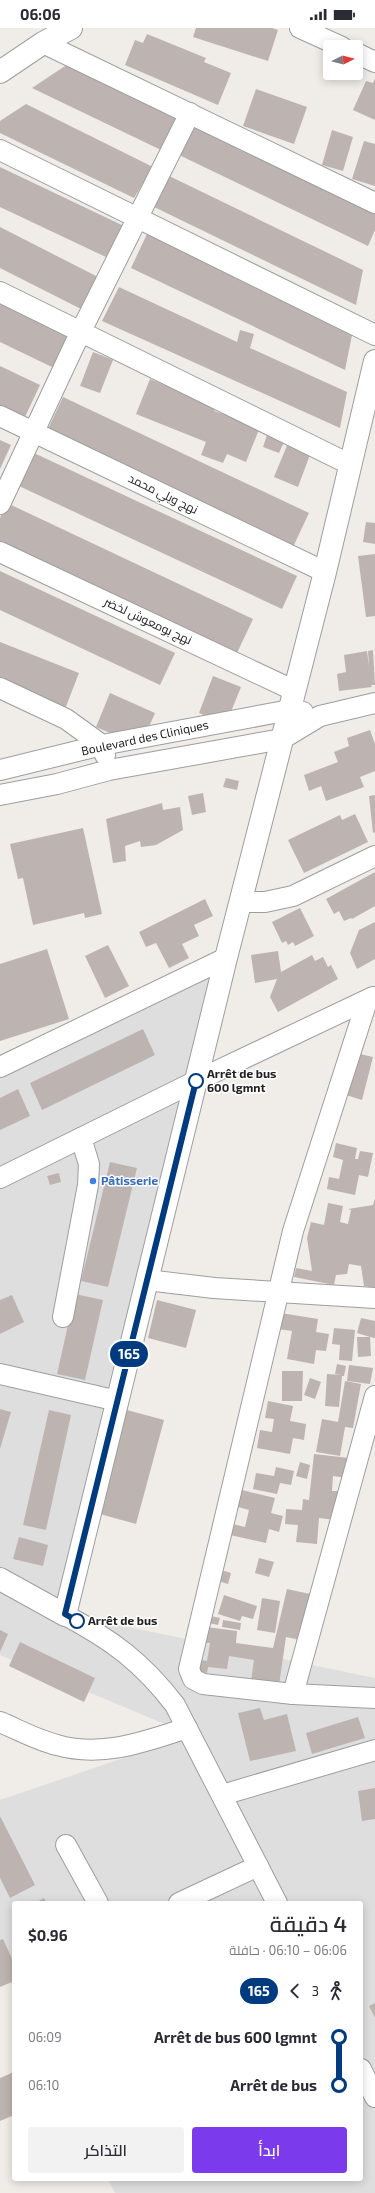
<!DOCTYPE html>
<html lang="ar">
<meta charset="utf-8">
<style>
:root{--surface:#fff;--page:#f2f2f3;--text:#2b2b33;--muted:#7c7c81;--accent:#7c3aed}
body{margin:0;font-family:"Exo 2",Cairo,sans-serif;background:var(--page);color:var(--text);direction:rtl;height:100vh;display:flex;flex-direction:column;font-size:15px;white-space:nowrap}
*{box-sizing:border-box;margin:0}
p{font-size:13px;color:var(--muted)}
.icon{flex:none;width:22px;height:22px;fill:none;stroke:currentColor;stroke-width:2;stroke-linecap:round;stroke-linejoin:round}
.map{position:relative;flex:1;overflow:hidden;direction:ltr}
.details{position:absolute;left:12px;top:1873px;width:351px;height:280px;display:flex;flex-direction:column;background:var(--surface);border-radius:4px;box-shadow:0 2px 10px #0003;direction:rtl}
.details>*{flex:none}
.badge{padding:0 8px;border-radius:13px;font-size:14px;line-height:26px}
.needle{width:26px;rotate:84deg}
.controls{position:absolute;left:323px;top:12px;display:grid;gap:8px}
.controls a{display:grid;place-items:center;width:40px;height:40px;border-radius:4px;background:var(--surface);box-shadow:0 2px 10px #0003;font-size:20px}
.map>.badge{position:absolute;translate:-50% -50%;box-shadow:0 0 0 2px #fff}
.legs{display:flex;align-items:center;gap:6px;height:44px;padding:0 16px;font-size:13px}
.legs p{margin-inline-start:auto}
.headline{display:flex;align-items:center;justify-content:space-between;height:68px;padding:0 16px}
h1{font-size:22px;font-weight:600;line-height:30px}
.primary-button{display:flex;gap:8px;margin-top:auto;padding:8px 16px}
.primary-button a{flex:1;height:46px;border-radius:4px;background:var(--accent);color:#fff;font-size:16px;font-weight:600;line-height:46px;text-align:center}
.primary-button a+a{background:var(--page);color:var(--text)}
ul{padding:0 16px;list-style:none}
li{display:flex;align-items:center;gap:14px;height:48px;font-size:15px}
li i{display:grid;place-items:center;width:6px;height:100%;margin:0 5px;background:currentColor}
li i::after{content:'';width:10px;height:10px;margin:-5px;border:3px solid;border-radius:50%;background:var(--surface)}
li p{margin-inline-start:auto}
li:first-child i{background:linear-gradient(#0000 50%,currentColor 0)}
li:last-child i{background:linear-gradient(currentColor 50%,#0000 0)}
.status{display:flex;justify-content:space-between;align-items:center;height:28px;padding:0 20px;background:var(--surface);direction:ltr}
.status svg{height:11px;fill:currentColor}
.map>svg:first-child{display:block}
.residential{fill:#dfdede}
.building{fill:#bdb4b1}
.lines{fill:none;stroke-linecap:round;stroke-linejoin:round}
.minor-casing{stroke:#9e9e9e;stroke-width:22}
.tertiary-casing{stroke:#9e9e9e;stroke-width:24}
.minor{stroke:#fff;stroke-width:20}
.tertiary{stroke:#fff;stroke-width:22}
.line-1-casing{stroke:#fff;stroke-width:9}
.line-1{stroke:#003b80;stroke-width:6}
.stop-1-dot{fill:#fff;stroke:#003b80;stroke-width:2}
.shop-dot{fill:#3f7fe0;stroke:#fff;stroke-width:1.5}
.labels{text-anchor:middle;stroke-width:3;stroke-linejoin:round;paint-order:stroke}
.street-label{font-size:12px;fill:#212121;stroke:#fff}
.stop-label{font-size:12px;font-weight:bold;fill:#212121;stroke:#fff;text-anchor:start}
.shop-label{font-size:12px;font-weight:bold;fill:#366cbe;stroke:#fff;text-anchor:start}
</style>
<div class="status"><b>06:06</b><svg viewBox="0 0 49 12"><path d="M0 12V9h3v3zM5 12V6h3v6zM10 12V3h3v9zM15 12V0h3v12zM26 1h20v11H26zM47 4h2v5h-2z"/></svg></div>
<div class="map">
<svg width="375" height="2165" viewBox="0 0 375 2165">
<rect width="100%" height="100%" fill="#f0ece8"/>
<path class="residential" d="M226 930 65 1586 375 1650V2165H115L108 2151H361V1875H14V1962L0 1933V1772L191 1707 0 1627V1040Z"/>
<g class="building">
<path d="M196 0H272L278 2 268 33 193 9Z"/>
<path d="M147 6 206 30 204 34 231 45 218 77 125 37 135 12 143 15Z"/>
<path d="M68 36 177 88 161 122 32 60Z"/>
<path d="M375 50V92L353 82 366 53 373 55Z"/>
<path d="M256 61 307 79 294 116 243 98Z"/>
<path d="M26 76 153 139 134 170 0 105V93Z"/>
<path d="M193 94 375 182V202L368 218 177 126Z"/>
<path d="M332 102 353 109 343 143 322 137Z"/>
<path d="M364 113 375 116V158L352 151Z"/>
<path d="M0 139 126 199 108 230 0 179Z"/>
<path d="M165 146 363 242 356 277 150 177Z"/>
<path d="M0 199 100 250 85 283 0 240Z"/>
<path d="M147 206 352 307 345 342 131 240Z"/>
<path d="M119 259 237 314 240 302 254 306 250 320 347 364 340 400 102 293Z"/>
<path d="M0 273 70 306 54 340 0 314Z"/>
<path d="M93 324 113 332 100 365 80 358Z"/>
<path d="M0 338 40 357 24 391 0 379Z"/>
<path d="M150 351 216 378 214 383 260 399 246 434 227 426 223 435 201 427 206 414 136 386Z"/>
<path d="M63 369 309 485 293 519 47 403Z"/>
<path d="M267 407 284 414 279 425 263 419Z"/>
<path d="M0 412 11 417 0 441Z"/>
<path d="M288 415 311 424 298 459 274 449Z"/>
<path d="M34 425 297 548 282 581 19 458Z"/>
<path d="M7 475 253 591 237 625 0 514V490Z"/>
<path d="M366 494 375 495V516L363 514Z"/>
<path d="M375 526V588L366 589 358 528Z"/>
<path d="M0 543 175 625 160 657 0 582Z"/>
<path d="M0 614 79 645 65 681 0 655Z"/>
<path d="M373 622 375 657H371L372 659 339 663 337 646 346 644 344 627 367 623 369 638 368 623Z"/>
<path d="M213 648 241 659 226 696 199 685Z"/>
<path d="M110 665 155 685 145 708 128 701 124 711 96 699Z"/>
<path d="M370 702 375 716V743L360 749 364 759 326 773 321 758 309 763 304 747 338 734 334 724 349 718 347 710Z"/>
<path d="M226 750 239 753 237 762 223 759Z"/>
<path d="M203 765 206 784 192 787 188 768Z"/>
<path d="M375 767V804L373 805 369 768Z"/>
<path d="M162 775 163 782 180 779 183 802 156 817 141 819 140 813 125 818 126 833 113 835 106 791Z"/>
<path d="M355 786 368 814 304 845 288 812 340 787 342 792Z"/>
<path d="M83 800 102 886 85 890 84 885 33 897 23 850 18 851 10 816Z"/>
<path d="M375 844V878L352 891 351 890 344 893 339 883 334 886 326 871Z"/>
<path d="M205 871 213 888 194 897 199 908 182 916 189 930 169 940 156 915 146 919 139 904Z"/>
<path d="M300 880 314 908 295 918 293 914 288 917 286 913 282 915 272 894Z"/>
<path d="M375 894V931L357 941 350 925 359 902Z"/>
<path d="M108 917 129 958 105 970 85 928Z"/>
<path d="M47 921 69 991 0 1013V936Z"/>
<path d="M278 923 281 944 312 927 315 933 323 929 328 939 331 937 338 951 278 984 270 969 277 951 255 955 251 927Z"/>
<path d="M143 1001 155 1027 42 1082 30 1055Z"/>
<path d="M347 1023 373 1029 362 1072 343 1066Z"/>
<path d="M18 1061 30 1088 0 1102V1070Z"/>
<path d="M336 1115 357 1120 355 1131H358L360 1123 373 1125 368 1149 359 1147 355 1167 327 1161 329 1149 339 1151 343 1132 333 1129Z"/>
<path d="M110 1134 137 1140 108 1259 81 1253Z"/>
<path d="M59 1145 61 1154 50 1157 47 1148Z"/>
<path d="M375 1170V1260L364 1258 361 1238 349 1236 347 1246 336 1247 334 1257 294 1249 296 1240 312 1243 307 1210 311 1194 324 1197 328 1175 343 1178 340 1194 348 1196 351 1182 348 1181 373 1177Z"/>
<path d="M75 1266 103 1272 85 1352 57 1346Z"/>
<path d="M12 1267 24 1294 0 1306V1272Z"/>
<path d="M157 1272 196 1282 186 1320 148 1310Z"/>
<path d="M281 1285 318 1291 316 1304 329 1306 326 1323 316 1322 314 1336 287 1331 292 1303 278 1301Z"/>
<path d="M361 1290 375 1293V1310L370 1309 371 1328 358 1329 357 1309H370L357 1305Z"/>
<path d="M334 1300 355 1302 352 1333 339 1332 340 1317 332 1316Z"/>
<path d="M337 1336 346 1338 344 1348H342L339 1379 325 1378 327 1346 341 1347 335 1346Z"/>
<path d="M349 1337 373 1340 370 1356 347 1353Z"/>
<path d="M282 1343H303L302 1373H282Z"/>
<path d="M310 1350 321 1354 315 1371 304 1367Z"/>
<path d="M345 1353 361 1356 353 1400 345 1399 340 1428 316 1424 322 1391 338 1394Z"/>
<path d="M268 1373 293 1378 290 1393 306 1396 304 1412 293 1410 290 1426 257 1420 260 1402 272 1404 274 1391 265 1390Z"/>
<path d="M0 1381 11 1384 0 1421Z"/>
<path d="M49 1382 71 1387 46 1502 23 1497Z"/>
<path d="M127 1382 164 1392 136 1496 100 1486Z"/>
<path d="M314 1426 349 1430 347 1450 333 1448 332 1463H338L335 1492 319 1490 317 1516 296 1514 298 1497 285 1496 286 1481 302 1482 303 1471 309 1472Z"/>
<path d="M300 1434 310 1437 307 1451 296 1448Z"/>
<path d="M276 1439 294 1443 291 1457 280 1455 277 1466 253 1461 256 1445 274 1448Z"/>
<path d="M242 1462 275 1470 271 1485 283 1488 279 1504 269 1501 266 1515 230 1507 233 1496 245 1499 249 1482 238 1479Z"/>
<path d="M19 1509 48 1517 43 1538 13 1531Z"/>
<path d="M259 1530 274 1534 269 1549 255 1545Z"/>
<path d="M221 1542 231 1545 228 1556 218 1553Z"/>
<path d="M287 1561 310 1566 305 1613 286 1609 279 1657 251 1653 254 1632 229 1628 227 1641 208 1639 207 1645 193 1643 194 1631 207 1633 210 1615H203L206 1599 237 1603 236 1615 273 1620Z"/>
<path d="M224 1567 257 1578 253 1591 242 1588 240 1593 218 1586Z"/>
<path d="M262 1570 280 1573 275 1605 257 1602Z"/>
<path d="M206 1587 220 1590 218 1597 204 1594Z"/>
<path d="M223 1592 241 1595 240 1602 222 1599Z"/>
<path d="M0 1602 8 1606 0 1624Z"/>
<path d="M20 1614 95 1650 84 1674 9 1638Z"/>
<path d="M260 1680 264 1692 287 1686 296 1723 250 1733 238 1685Z"/>
<path d="M358 1689 365 1710 312 1726 306 1705Z"/>
<path d="M375 1760V1791L362 1793 358 1763Z"/>
<path d="M0 1788 35 1857 10 1870 0 1850Z"/>
<path d="M44 1870 46 1875H35Z"/>
<path d="M3 1911 14 1935V1953L0 1959V1912Z"/>
<path d="M375 1975V1990L369 1978Z"/>
<path d="M14 2044V2087L0 2093V2050Z"/>
</g>
<g class="lines">
<defs>
<g id="minor">
<path d="M300 0 342 19"/>
<path d="M43 15 375 175"/>
<path d="M356 25 375 34"/>
<path d="M0 122 375 307"/>
<path d="M0 264 349 436"/>
<path d="M0 388 325 544"/>
<path d="M0 476 81 303 190 85"/>
<path d="M0 524 295 663"/>
<path d="M0 660 66 691 102 717 105 727"/>
<path d="M0 742 102 717 290 682 303 684"/>
<path d="M0 767 57 756 109 742 282 711 320 688 375 675"/>
<path d="M240 874H265L293 868 375 828"/>
<path d="M367 973 293 1203 189 1641 193 1651 203 1656 293 1666 375 1670"/>
<path d="M0 1039 226 930"/>
<path d="M0 1150 196 1053 373 969"/>
<path d="M147 1252 214 1260 375 1270"/>
<path d="M63 1289 88 1157 89 1136 81 1110"/>
<path d="M0 1346 118 1373"/>
<path d="M65 1587C112 1612 142 1634 175 1677L277 1875"/>
<path d="M293 1666 375 1368"/>
<path d="M0 1694C19 1702 37 1712 57 1717 102 1730 144 1714 187 1700"/>
<path d="M222 1767 375 1722"/>
<path d="M66 1817 98 1875"/>
<path d="M179 1875 258 1838"/>
<path d="M361 2041 375 2069"/>
</g>
<g id="tertiary">
<path d="M0 44 43 15 71 0"/>
<path d="M0 1551 65 1587 226 930 325 544 375 333"/>
</g>
</defs>
<use href="#minor" class="minor-casing"/>
<use href="#tertiary" class="tertiary-casing"/>
<use href="#minor" class="minor"/>
<use href="#tertiary" class="tertiary"/>
</g>
<g class="lines">
<defs>
<path id="line-1" d="M77 1593 65 1586 196 1053"/>
</defs>
<use href="#line-1" class="line-1-casing"/>
<use href="#line-1" class="line-1"/>
</g>
<g class="stop-1-dot">
<circle cx="196" cy="1053" r="7"/>
<circle cx="77" cy="1593" r="7"/>
</g>
<circle class="shop-dot" cx="93" cy="1153" r="4"/>
<g class="labels">
<g class="street-label">
<text transform="translate(163 466) rotate(26)" y="4">نهج ويلي محمد</text>
<text transform="translate(148 593) rotate(25)" y="4">نهج بومعوش لخضر</text>
<text transform="translate(145 710) rotate(-12)" y="4">Boulevard des Cliniques</text>
</g>
<g class="stop-label">
<text x="207" y="1050">Arrêt de bus<tspan x="207" dy="14">600 lgmnt</tspan></text>
<text x="88" y="1597">Arrêt de bus</text>
</g>
<g class="shop-label">
<text x="101" y="1157">Pâtisserie</text>
</g>
</g>
</svg>
<div class="controls">
<a><svg class="needle" viewBox="-14 -14 28 28"><path d="M0-13l5 13h-10z" fill="#e53935"/><path d="M0 13l5-13h-10z" fill="#7c7c81"/></svg></a>
</div>
<b class="badge" style="left:129px;top:1326px;background:#003b80;color:#fff">165</b>
<section class="details">
<div class="headline"><div><h1>4 دقيقة</h1><p>06:06 – 06:10 · حافلة</p></div><b>$0.96</b></div>
<div class="legs"><svg class="icon" aria-label="walk" viewBox="0 0 24 24"><circle cx="13" cy="4" r="2"/><path d="M13 8l-2 6 4 7M11 14l-3 7M7 12l3-4h3l4 4"/></svg>3<svg class="icon" aria-label="back" viewBox="0 0 24 24"><path d="M15 5l-7 7 7 7"/></svg><b class="badge" style="background:#003b80;color:#fff">165</b></div>
<ul>
<li><i style="color:#003b80"></i><b>Arrêt de bus 600 lgmnt</b><p>06:09</p></li>
<li><i style="color:#003b80"></i><b>Arrêt de bus</b><p>06:10</p></li>
</ul>
<div class="primary-button"><a>ابدأ</a><a>التذاكر</a></div>
</section>
</div>
